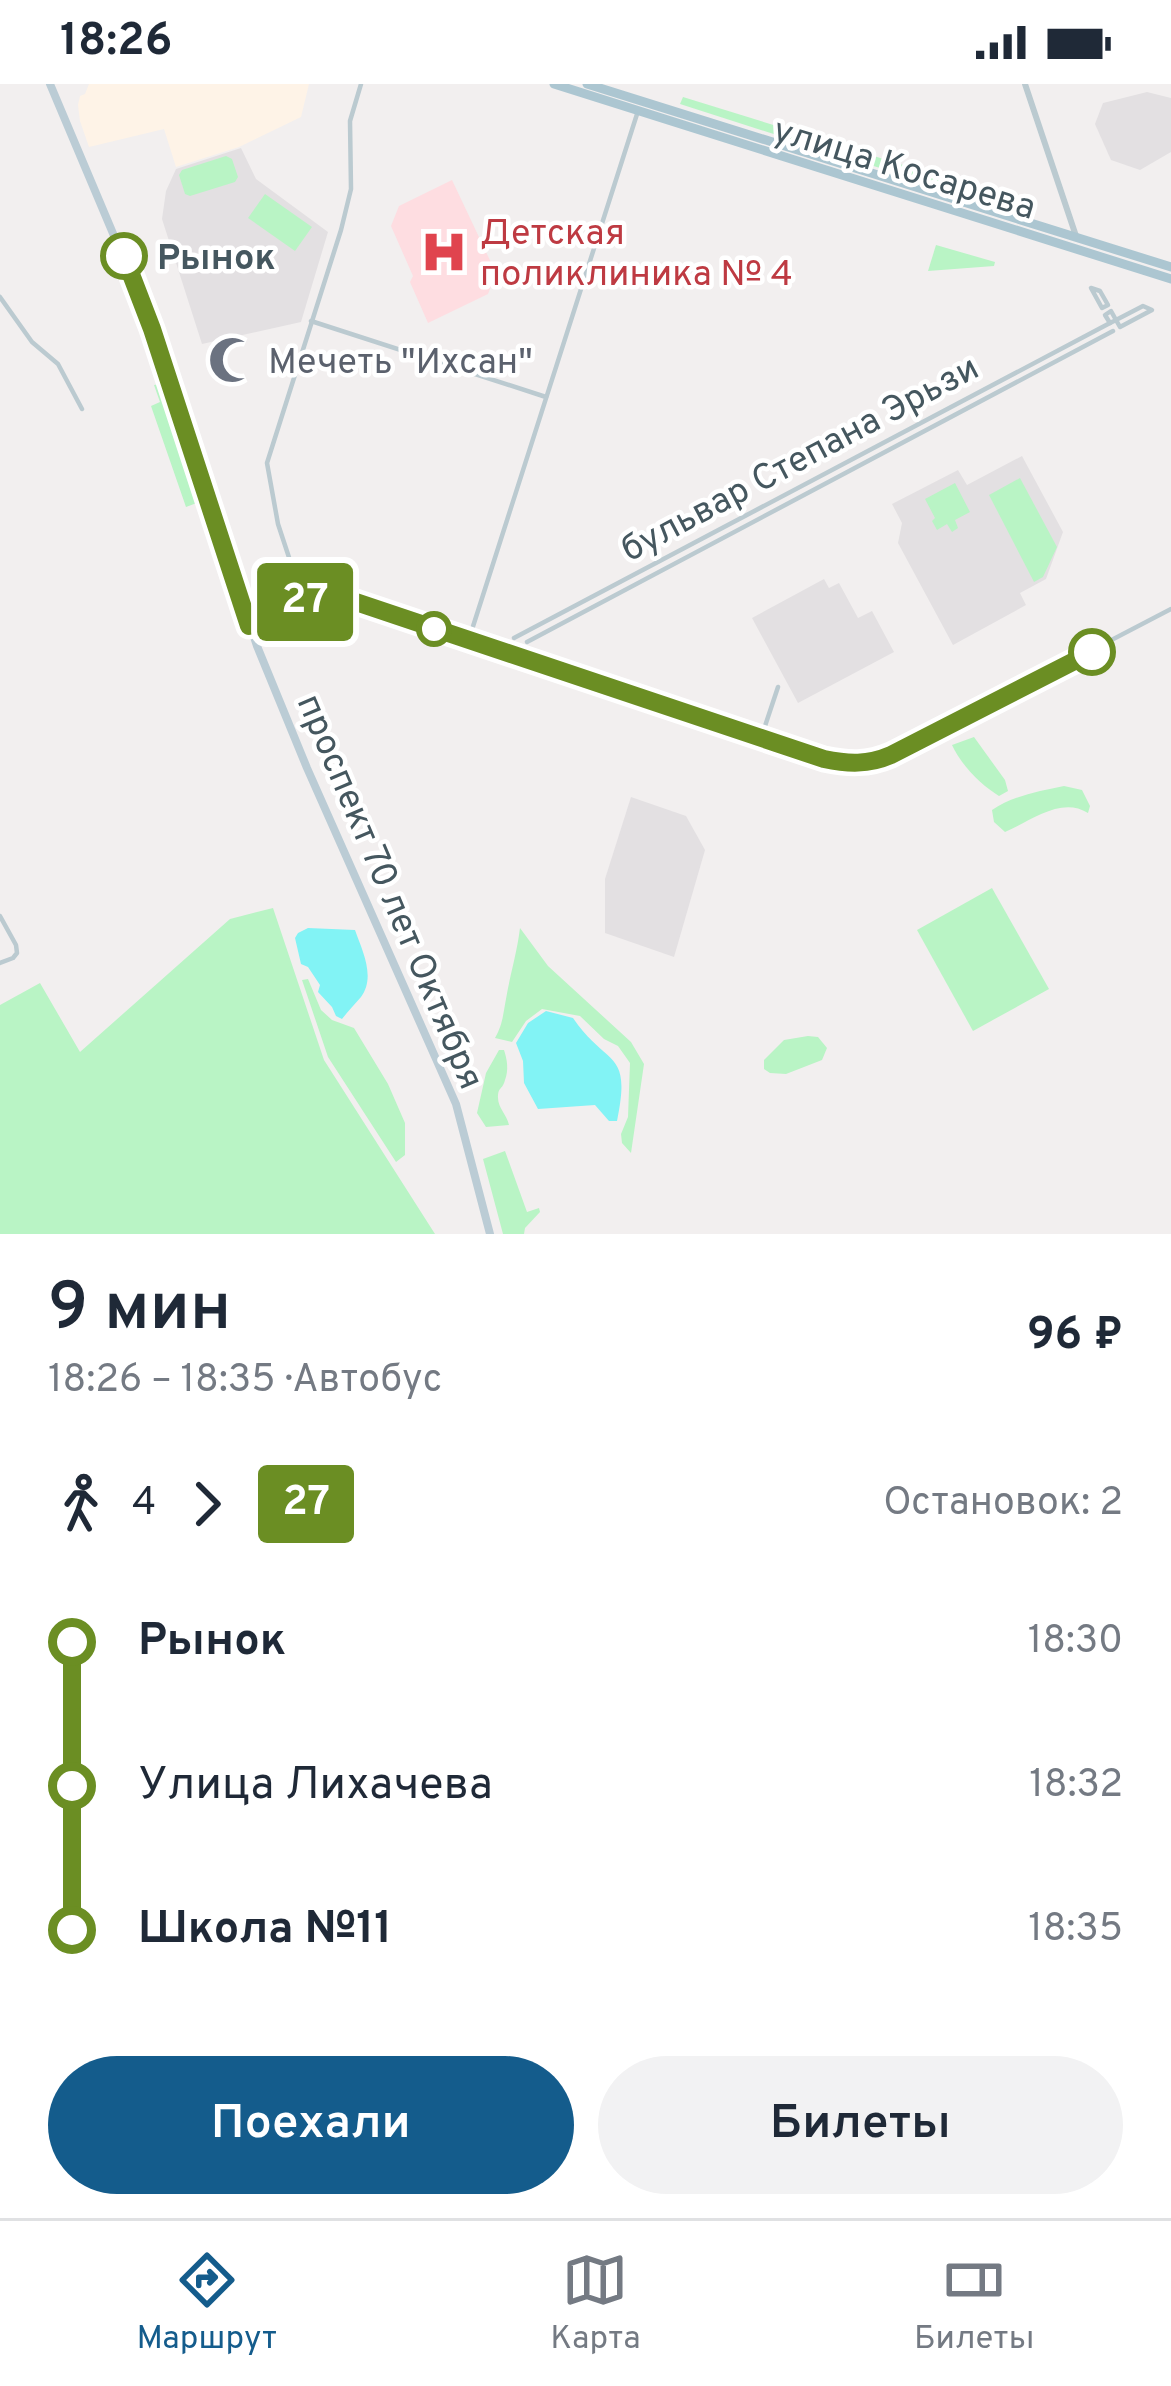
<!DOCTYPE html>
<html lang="ru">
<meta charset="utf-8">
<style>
:root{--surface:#fff;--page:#f2f2f3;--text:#1f2937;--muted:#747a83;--line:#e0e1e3;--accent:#145c8c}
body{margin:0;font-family:Overpass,sans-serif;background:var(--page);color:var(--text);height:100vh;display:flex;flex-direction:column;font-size:45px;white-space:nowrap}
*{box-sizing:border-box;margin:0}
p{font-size:39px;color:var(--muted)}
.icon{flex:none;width:66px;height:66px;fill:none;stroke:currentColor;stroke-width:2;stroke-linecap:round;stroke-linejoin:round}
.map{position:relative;height:1150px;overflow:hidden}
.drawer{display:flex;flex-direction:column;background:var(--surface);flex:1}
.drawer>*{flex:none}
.badge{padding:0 24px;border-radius:9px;font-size:42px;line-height:78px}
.map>.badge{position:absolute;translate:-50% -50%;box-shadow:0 0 0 6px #fff}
.legs{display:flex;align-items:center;gap:18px;height:132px;padding:0 48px;font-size:39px}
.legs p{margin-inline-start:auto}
.summary{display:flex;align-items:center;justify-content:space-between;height:204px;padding:0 48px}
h1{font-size:66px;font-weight:600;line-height:90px}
.cta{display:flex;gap:24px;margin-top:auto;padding:24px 48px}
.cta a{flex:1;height:138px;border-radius:72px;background:var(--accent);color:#fff;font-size:48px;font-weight:600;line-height:138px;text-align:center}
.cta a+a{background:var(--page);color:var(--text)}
ul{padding:0 48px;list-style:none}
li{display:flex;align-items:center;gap:42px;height:144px;font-size:45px}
li i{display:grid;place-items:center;width:18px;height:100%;margin:0 15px;background:currentColor}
li i::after{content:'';width:30px;height:30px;margin:-15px;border:9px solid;border-radius:50%;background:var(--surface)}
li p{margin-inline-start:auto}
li:first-child i{background:linear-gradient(#0000 50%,currentColor 0)}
li:last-child i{background:linear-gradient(currentColor 50%,#0000 0)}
.status{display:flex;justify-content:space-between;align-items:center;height:84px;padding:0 60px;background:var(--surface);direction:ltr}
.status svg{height:33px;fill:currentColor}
.menu{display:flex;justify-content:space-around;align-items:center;height:168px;border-top:3px solid var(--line);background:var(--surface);font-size:33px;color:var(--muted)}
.menu a{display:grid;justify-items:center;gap:6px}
.menu .on{color:var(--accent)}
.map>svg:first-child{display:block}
.commercial{fill:#fef3e7}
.education{fill:#e3e0e2}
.medical{fill:#fedde1}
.green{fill:#b9f4c5}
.water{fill:#82f3f5}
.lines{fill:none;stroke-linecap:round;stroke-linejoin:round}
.pedestrian{stroke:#bbcad0;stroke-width:4.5}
.minor{stroke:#bbcad0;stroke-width:4.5}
.tertiary{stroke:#bbcad0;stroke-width:6}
.secondary{stroke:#bbccd5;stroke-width:8}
.primary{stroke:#acc6d1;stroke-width:9}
.line-1-casing{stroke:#fff;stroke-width:27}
.line-1{stroke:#6b8e23;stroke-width:18}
.stop-1-dot{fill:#fff;stroke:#6b8e23;stroke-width:6}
.labels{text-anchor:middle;stroke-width:9;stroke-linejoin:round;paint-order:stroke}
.street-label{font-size:36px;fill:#45575f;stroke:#fff}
.health-label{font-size:36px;fill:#be3a42;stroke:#fff;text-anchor:start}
.stop-label{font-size:36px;font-weight:bold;fill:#45575f;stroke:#fff;text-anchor:start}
.worship-label{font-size:36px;fill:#5b616d;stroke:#fff;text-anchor:start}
</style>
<div class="status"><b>18:26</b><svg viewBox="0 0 49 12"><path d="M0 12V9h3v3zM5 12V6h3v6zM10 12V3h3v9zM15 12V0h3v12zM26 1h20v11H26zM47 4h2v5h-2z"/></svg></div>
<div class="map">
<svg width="1171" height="1150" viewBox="0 0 1171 1150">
<rect width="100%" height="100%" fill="#f2efef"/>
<path class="commercial" d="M89 0H309L301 33 239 63 176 83 164 45 89 63 80 37 78 21 80 12 85 10Z"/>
<g class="education">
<path d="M1147 8 1171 14V68L1140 86 1111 76 1095 40 1103 19Z"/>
<path d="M241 64 256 95 328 148 301 238 202 260 162 135 166 107 176 85Z"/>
<path d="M1022 372 1063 448 1046 495 1020 509 1026 521 953 561 898 459 902 439 892 420 958 386 967 401Z"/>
<path d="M824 495 829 504 839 499 858 534 872 527 894 568 798 619 752 534Z"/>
<path d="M631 713 686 732 705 766 674 873 605 849V795Z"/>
</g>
<path class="medical" d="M452 96 496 189 488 210 428 239 410 198 413 192 391 142 399 122Z"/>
<g class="green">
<path d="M683 13 1013 115 1011 126 680 20Z"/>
<path d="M226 72 232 75 238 93 235 98 190 112 185 110 179 91 182 86Z"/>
<path d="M265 110 312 143 295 167 248 134Z"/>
<path d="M936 161 995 178 994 182 928 187Z"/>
<path d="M166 299 202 417 186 423 151 322 160 318 154 301Z"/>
<path d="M1020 394 1057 463 1043 493 1034 498 989 411Z"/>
<path d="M955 399 970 428 955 436 958 444 952 448 947 440 937 446 932 437 935 434 925 415Z"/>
<path d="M974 653 1005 696 1008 707 999 712C981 701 961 681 952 661Z"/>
<path d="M1064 702 1082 706 1090 722 1088 729C1061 712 1031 737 1005 748L994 738 992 726C1012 712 1040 707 1064 702Z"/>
<path d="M992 804 1049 905 973 947 917 846Z"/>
<path d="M273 824 324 976 435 1150H0V921L40 899 80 968 230 835Z"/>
<path d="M520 844 548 882 631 958 644 980 631 1069 622 1059 621 1050 628 1033 630 979 618 962 604 955 580 932 542 925 526 937 512 958 495 954C503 940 503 930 506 915 510 891 517 869 520 844Z"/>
<path d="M308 895 321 926 332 936 354 944 388 1000 405 1039V1071L396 1078 328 973 302 896Z"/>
<path d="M808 952 818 953 827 964 822 976 786 990 770 989 764 985V976L784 956Z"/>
<path d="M499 966H504C507 975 509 986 505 996 502 1007 498 1002 498 1014 498 1024 507 1031 509 1041L486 1043 477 1029 486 989Z"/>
<path d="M505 1067 527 1128 539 1124 540 1128 525 1144 524 1150H503L483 1075Z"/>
</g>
<g class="water">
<path d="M308 844 355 846C362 866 376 893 361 913 355 920 348 927 342 935L336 932 332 923 318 908 320 901 308 883 301 880 295 854 298 849Z"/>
<path d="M546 927 573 934C607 984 632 964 617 1037H609L595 1021 538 1025 524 999 523 977 516 959 528 939Z"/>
</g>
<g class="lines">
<g class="pedestrian">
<path d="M1091 204 1100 207 1108 221 1102 224Z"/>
<path d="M1143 222 1152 226 1120 243 1116 236Z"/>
<path d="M1111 227 1116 236 1110 239 1105 231Z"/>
<path d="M514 554 1110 239"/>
<path d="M527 558 1113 247"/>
</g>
<g class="minor">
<path d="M0 213 32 258 58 280 82 325"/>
<path d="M311 237 546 313"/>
<path d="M304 519 278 440 267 379 341 146 351 105 350 37 361 0"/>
<path d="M249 542 319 514 343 515 823 675C848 680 868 681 891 671L1171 525"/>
<path d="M468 558 638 27"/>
<path d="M761 654 778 603"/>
<path d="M0 832 16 861 17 869 13 874 0 879"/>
</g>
<path class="tertiary" d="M1025 0 1076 152"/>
<path class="secondary" d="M50 0 144 223 257 562 307 684 456 1020 490 1150"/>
<g class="primary">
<path d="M554 0 1171 195"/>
<path d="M587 0 1171 183"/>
</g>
</g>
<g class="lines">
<defs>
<path id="line-1" d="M124 172 152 245 249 542 319 514H344L824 675C848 680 868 681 891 671L1092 568"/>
</defs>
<use href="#line-1" class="line-1-casing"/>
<use href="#line-1" class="line-1"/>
</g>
<defs>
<symbol id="hospital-bare" viewBox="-9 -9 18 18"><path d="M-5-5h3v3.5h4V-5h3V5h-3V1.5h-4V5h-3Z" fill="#e0444e" stroke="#fff" stroke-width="2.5" paint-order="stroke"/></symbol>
<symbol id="mosque-bare" viewBox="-9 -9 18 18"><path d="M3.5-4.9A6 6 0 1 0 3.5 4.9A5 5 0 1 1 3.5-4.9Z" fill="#6b7280" stroke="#fff" stroke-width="2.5" paint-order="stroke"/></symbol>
</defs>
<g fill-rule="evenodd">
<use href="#hospital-bare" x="411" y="135" width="66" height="66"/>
<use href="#mosque-bare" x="199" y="243" width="66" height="66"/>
</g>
<g class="stop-1-dot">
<circle cx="124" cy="172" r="21"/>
<circle cx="434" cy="545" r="15"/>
<circle cx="1092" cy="568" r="21"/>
</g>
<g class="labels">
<g class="street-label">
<text transform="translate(905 83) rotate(17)" y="13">улица Косарева</text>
<text transform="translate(799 373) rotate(-28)" y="13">бульвар Степана Эрьзи</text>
<text transform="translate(392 807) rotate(67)" y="13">проспект 70 лет Октября</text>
</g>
<g class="health-label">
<text x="480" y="160">Детская<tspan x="480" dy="41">поликлиника № 4</tspan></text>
</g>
<g class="stop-label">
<text x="157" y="185">Рынок</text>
</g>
<g class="worship-label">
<text x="268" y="289">Мечеть "Ихсан"</text>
</g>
</g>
</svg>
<b class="badge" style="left:305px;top:518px;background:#6b8e23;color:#fff">27</b>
</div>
<section class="drawer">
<div class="summary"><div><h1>9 мин</h1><p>18:26 – 18:35 · Автобус</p></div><b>96 ₽</b></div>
<div class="legs"><svg class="icon" aria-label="walk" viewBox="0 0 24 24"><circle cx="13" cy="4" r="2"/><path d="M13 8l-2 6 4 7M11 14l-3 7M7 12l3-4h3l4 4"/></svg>4<svg class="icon" aria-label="forward" viewBox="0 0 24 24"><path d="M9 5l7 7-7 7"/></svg><b class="badge" style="background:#6b8e23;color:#fff">27</b><p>Остановок: 2</p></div>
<ul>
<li><i style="color:#6b8e23"></i><b>Рынок</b><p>18:30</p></li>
<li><i style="color:#6b8e23"></i><span>Улица Лихачева</span><p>18:32</p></li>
<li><i style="color:#6b8e23"></i><b>Школа №11</b><p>18:35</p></li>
</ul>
<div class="cta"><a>Поехали</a><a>Билеты</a></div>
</section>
<nav class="menu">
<a class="on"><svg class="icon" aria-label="directions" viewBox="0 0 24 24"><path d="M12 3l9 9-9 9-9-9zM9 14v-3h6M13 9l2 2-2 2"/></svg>Маршрут</a>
<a><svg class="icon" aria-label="map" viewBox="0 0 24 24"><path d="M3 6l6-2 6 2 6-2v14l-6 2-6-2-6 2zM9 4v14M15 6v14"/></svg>Карта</a>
<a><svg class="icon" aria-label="tickets" viewBox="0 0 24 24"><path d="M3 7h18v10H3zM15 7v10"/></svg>Билеты</a>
</nav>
